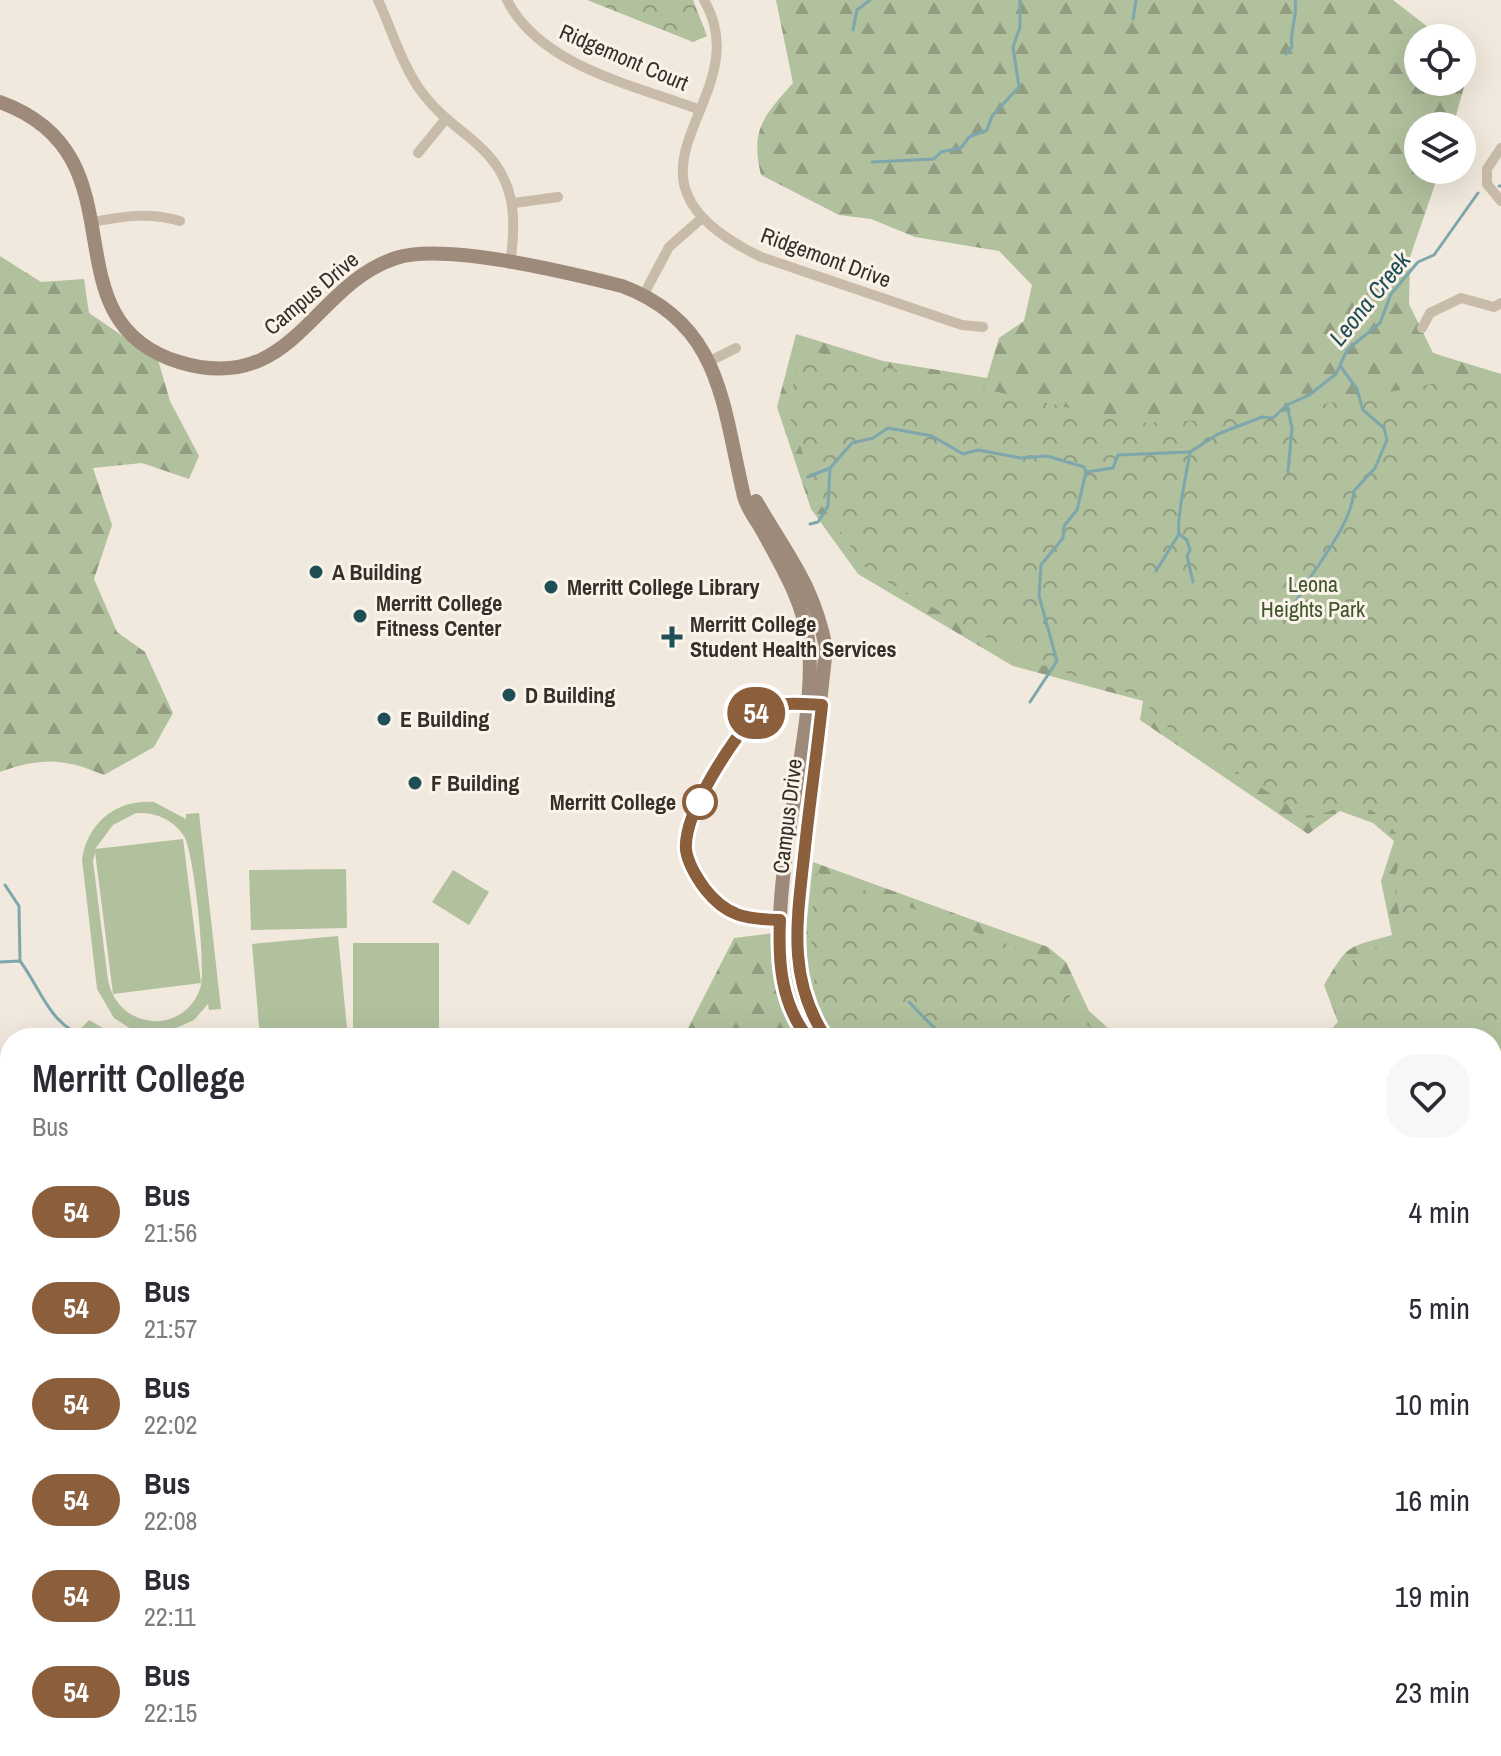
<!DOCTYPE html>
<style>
:root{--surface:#fff;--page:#f7f7f7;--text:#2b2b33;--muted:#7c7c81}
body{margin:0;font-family:"Archivo Narrow",sans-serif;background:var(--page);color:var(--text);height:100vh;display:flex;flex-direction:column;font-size:30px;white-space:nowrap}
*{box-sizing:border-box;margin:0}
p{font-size:26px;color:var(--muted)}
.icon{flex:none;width:44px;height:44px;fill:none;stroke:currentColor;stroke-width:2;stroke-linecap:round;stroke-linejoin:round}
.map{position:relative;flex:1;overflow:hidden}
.drawer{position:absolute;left:0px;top:1028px;width:1502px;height:728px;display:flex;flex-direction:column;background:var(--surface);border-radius:32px 32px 0 0;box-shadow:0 8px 32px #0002}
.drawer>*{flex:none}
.badge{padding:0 16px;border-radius:26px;font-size:28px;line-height:52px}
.fabs{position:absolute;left:1404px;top:24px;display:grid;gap:16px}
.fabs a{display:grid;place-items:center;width:72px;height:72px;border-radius:50%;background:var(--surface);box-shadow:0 8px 32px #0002;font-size:40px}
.map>.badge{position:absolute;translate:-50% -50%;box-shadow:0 0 0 4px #fff}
.round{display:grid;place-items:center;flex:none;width:84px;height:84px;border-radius:32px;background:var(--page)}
.headline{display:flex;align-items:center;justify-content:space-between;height:136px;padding:0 32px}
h1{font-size:38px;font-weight:600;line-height:60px}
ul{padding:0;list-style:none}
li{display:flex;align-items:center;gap:24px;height:96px;padding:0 32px}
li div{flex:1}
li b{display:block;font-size:30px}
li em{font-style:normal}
li .badge{min-width:88px;font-weight:700;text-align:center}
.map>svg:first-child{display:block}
.forest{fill:url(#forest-firs)}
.park{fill:url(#park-crowns)}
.pitch{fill:#b1c09d;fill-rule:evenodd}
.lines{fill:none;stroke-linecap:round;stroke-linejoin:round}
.stream{stroke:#7da7ad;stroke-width:3}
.street{stroke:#c9bba9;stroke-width:10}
.secondary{stroke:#9d8a7b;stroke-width:14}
.line-casing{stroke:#fff;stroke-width:18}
.line{stroke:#8b5e3c;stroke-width:12}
.poi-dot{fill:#204e56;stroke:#f9f3e9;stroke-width:3}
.stop-dot{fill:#fff;stroke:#8b5e3c;stroke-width:4}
.labels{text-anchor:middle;stroke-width:6;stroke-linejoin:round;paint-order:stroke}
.street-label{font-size:22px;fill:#362e29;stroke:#f9f3e9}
.poi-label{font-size:22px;font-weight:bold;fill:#362e29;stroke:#f9f3e9;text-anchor:start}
.park-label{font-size:22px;fill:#42542d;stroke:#f9f3e9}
.stop-label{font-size:22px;font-weight:bold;fill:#362e29;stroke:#f9f3e9;text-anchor:end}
.water-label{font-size:24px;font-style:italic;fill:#204e56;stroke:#f9f3e9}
</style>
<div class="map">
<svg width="1501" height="1756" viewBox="0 0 1501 1756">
<defs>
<pattern id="forest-firs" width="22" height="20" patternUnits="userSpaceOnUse" patternTransform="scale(2)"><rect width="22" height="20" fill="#b1c09d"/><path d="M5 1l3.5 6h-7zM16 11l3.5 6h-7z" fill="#919c80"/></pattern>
<pattern id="park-crowns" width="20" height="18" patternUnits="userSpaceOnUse" patternTransform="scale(2)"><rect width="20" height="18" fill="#b1c09d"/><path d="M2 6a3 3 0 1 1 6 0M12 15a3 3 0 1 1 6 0" fill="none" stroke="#919c80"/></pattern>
</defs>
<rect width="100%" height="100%" fill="#f1e9dd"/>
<g class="forest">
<path d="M776 0H1393L1442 38H1418V82H1462V53L1472 59 1453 126H1418V170H1440L1410 257 1409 304 1433 353 1501 374V1230L1492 1038H1323L1338 1022 1324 985C1349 944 1345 948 1392 935L1381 881 1394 841 1373 823 1340 811 1308 834 1140 720 1143 701 1013 666 858 574 811 509 777 407 796 334 883 361 987 378 999 338 1024 321 1032 285 999 251 915 237 871 219 839 215 761 175C750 129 764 116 793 83Z"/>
<path d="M0 256 41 282 84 279 89 313 158 360 170 401 199 456 189 479 142 463 93 468 112 525 94 579 117 632 145 652 173 713 154 747 104 775C63 758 42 757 0 772Z"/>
<path d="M813 862 1048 947 1066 962 1089 1011 1119 1038H683L734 938 806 929Z"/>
<path d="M89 1020 120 1038H72Z"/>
<path d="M10 1088V1340L0 1345V1090Z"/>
</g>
<g class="park">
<path d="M587 0H693L707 36 693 42Z"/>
<path d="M802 349 1138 423 1250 418 1469 377 1501 382V1256L1492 1261V1038H1334L1344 1028 1336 986 1357 954 1403 936 1394 884 1403 842C1368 799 1360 799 1309 819L1150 715 1149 700 1024 659 868 571 822 506 787 410Z"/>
<path d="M816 872 1047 959 1061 975 1080 1020 1105 1038H841C801 990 811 930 816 872Z"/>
</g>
<g class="pitch">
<path d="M154 802 186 819V814L199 813 221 1009 209 1010 208 1004 194 1020 165 1033 131 1029 114 1018 97 989 82 859C88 822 117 799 154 802ZM136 813C155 812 173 819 184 836 194 851 207 973 200 989 182 1037 117 1029 108 980L93 861 95 852 113 994 201 983 183 839 95 849 113 825Z"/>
<path d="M346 869 347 928 251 930 249 870Z"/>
<path d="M453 870 489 892 469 925 432 902Z"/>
<path d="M338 936 348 1038H260L252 944Z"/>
<rect x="353" y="943" width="86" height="95"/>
</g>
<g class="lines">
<g class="stream">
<path d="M1133 19 1136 0"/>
<path d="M853 30 857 10 870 0"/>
<path d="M1286 54 1292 47C1289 31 1298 18 1295 0"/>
<path d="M872 162 934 159 941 152 961 148 969 137 987 130 992 116 1019 87 1013 47 1020 27V0"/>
<path d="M1499 186H1501"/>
<path d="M1287 405 1292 428 1288 472"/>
<path d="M1190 452C1187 471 1176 519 1179 534L1187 540 1190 550 1187 556 1193 582"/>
<path d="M808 477 830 468 852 443 873 438 888 428 932 436 963 454 978 450 1021 458 1047 456 1084 467 1086 472 1113 468 1118 455 1190 452 1218 434 1262 417 1273 418 1287 405 1309 395 1336 374 1347 350 1380 323 1391 294 1418 262 1434 255 1478 193"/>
<path d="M810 524 818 522 828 506 830 469"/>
<path d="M1156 571 1179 534"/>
<path d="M1296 602C1311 570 1351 529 1354 491L1375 468 1387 440 1384 428 1363 410 1357 389 1341 367"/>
<path d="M1030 702 1057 661 1039 596 1041 565 1063 538 1064 526 1077 510 1086 472"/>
<path d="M5 885 19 906 20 961"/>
<path d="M0 962 20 961C42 990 50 1028 90 1038"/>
<path d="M909 1002 944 1038"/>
<path d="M102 1038 104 1033"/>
<path d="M0 1074 10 1087"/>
<path d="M0 1148 10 1144"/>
<path d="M1492 1193 1501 1186"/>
<path d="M0 1323 10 1315"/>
<path d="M0 1520 10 1511"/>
<path d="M1018 1746 1024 1756"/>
<path d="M891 1756 894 1750 904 1746"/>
</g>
<g class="street">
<path d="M378 0C392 30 403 69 424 95 440 116 459 128 478 145 516 178 517 218 510 264"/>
<path d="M507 0C540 66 634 85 700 110"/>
<path d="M704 0C763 101 589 174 761 257L962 325 983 327"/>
<path d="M1501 148 1487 169V184L1501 201"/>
<path d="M418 153 445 120"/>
<path d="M514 203 558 197"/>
<path d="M92 222C125 216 148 212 180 221"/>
<path d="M644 294 669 247 702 218"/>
<path d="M1422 328 1430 313 1461 298 1494 307 1501 303"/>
<path d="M710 361 736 348"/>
<path d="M1492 1454 1501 1447"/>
<path d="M667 1746 685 1756"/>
<path d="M603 1756 615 1746"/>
<path d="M777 1756 796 1746"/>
<path d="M1192 1756 1212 1750 1244 1756"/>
</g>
<g class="secondary">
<path d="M0 102C149 156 41 319 179 362 293 397 312 285 396 258 445 242 569 273 622 286 721 323 722 403 743 492 745 505 755 518 762 530 782 567 805 604 809 647 819 753 739 952 808 1038"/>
<path d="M756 501C787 555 813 583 826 648L796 922C796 966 801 1001 826 1038"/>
<path d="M1492 1282 1501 1276"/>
<path d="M1492 1297 1501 1292"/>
<path d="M1492 1574 1501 1579"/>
<path d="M1492 1588 1501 1593"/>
<path d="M0 1645 10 1647"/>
<path d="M0 1667 10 1670"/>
<path d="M275 1746 289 1756"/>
<path d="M314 1746 327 1756"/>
<path d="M1271 1746 1275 1756"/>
<path d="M1288 1746 1291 1756"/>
</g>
</g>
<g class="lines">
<defs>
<path id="line" d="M808 1038C781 1004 778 962 780 920 746 919 727 917 705 889 697 878 688 863 686 850 683 812 732 742 755 714 773 700 801 704 822 705 817 752 810 800 805 847 798 915 785 977 826 1038"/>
</defs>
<use href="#line" class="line-casing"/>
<use href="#line" class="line"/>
</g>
<g class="poi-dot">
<circle cx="316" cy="572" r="8"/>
<circle cx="551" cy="587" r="8"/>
<circle cx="360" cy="616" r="8"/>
<path d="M668 625h8v8h8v8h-8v8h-8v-8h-8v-8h8z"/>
<circle cx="509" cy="695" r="8"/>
<circle cx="384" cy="719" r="8"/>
<circle cx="415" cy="783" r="8"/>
</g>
<circle class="stop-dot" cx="700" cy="802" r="16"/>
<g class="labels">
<g class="street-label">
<text transform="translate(624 57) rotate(23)" y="8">Ridgemont Court</text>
<text transform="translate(826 257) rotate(20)" y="8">Ridgemont Drive</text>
<text transform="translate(311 293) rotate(-40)" y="8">Campus Drive</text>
<text transform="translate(787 816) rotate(-83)" y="8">Campus Drive</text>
</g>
<g class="poi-label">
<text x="332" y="580">A Building</text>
<text x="567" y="595">Merritt College Library</text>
<text x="376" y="611">Merritt College<tspan x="376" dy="25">Fitness Center</tspan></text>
<text x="690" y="632">Merritt College<tspan x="690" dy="25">Student Health Services</tspan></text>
<text x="525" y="703">D Building</text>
<text x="400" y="727">E Building</text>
<text x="431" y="791">F Building</text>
</g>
<g class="park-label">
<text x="1313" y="592">Leona<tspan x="1313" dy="25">Heights Park</tspan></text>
</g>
<g class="stop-label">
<text x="676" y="810">Merritt College</text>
</g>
<g class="water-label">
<text transform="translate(1370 299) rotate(-51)" y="8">Leona Creek</text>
</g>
</g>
</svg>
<div class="fabs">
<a><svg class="icon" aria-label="locate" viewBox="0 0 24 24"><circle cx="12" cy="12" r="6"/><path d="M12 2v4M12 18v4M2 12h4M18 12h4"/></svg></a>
<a><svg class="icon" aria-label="layers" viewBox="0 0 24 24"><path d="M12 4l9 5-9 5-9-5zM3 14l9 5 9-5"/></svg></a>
</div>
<b class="badge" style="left:756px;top:713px;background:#8b5e3c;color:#fff">54</b>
<section class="drawer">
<div class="headline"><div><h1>Merritt College</h1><p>Bus</p></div><a class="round"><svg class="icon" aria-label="heart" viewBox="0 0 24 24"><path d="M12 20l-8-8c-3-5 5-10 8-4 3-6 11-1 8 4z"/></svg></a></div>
<ul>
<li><span class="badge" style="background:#8b5e3c;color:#fff">54</span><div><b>Bus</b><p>21:56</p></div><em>4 min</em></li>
<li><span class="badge" style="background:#8b5e3c;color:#fff">54</span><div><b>Bus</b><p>21:57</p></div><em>5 min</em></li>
<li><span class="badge" style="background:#8b5e3c;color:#fff">54</span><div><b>Bus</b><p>22:02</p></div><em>10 min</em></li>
<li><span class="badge" style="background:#8b5e3c;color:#fff">54</span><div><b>Bus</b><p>22:08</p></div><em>16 min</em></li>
<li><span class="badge" style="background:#8b5e3c;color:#fff">54</span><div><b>Bus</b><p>22:11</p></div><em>19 min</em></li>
<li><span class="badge" style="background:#8b5e3c;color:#fff">54</span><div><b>Bus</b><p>22:15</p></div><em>23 min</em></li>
</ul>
</section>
</div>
